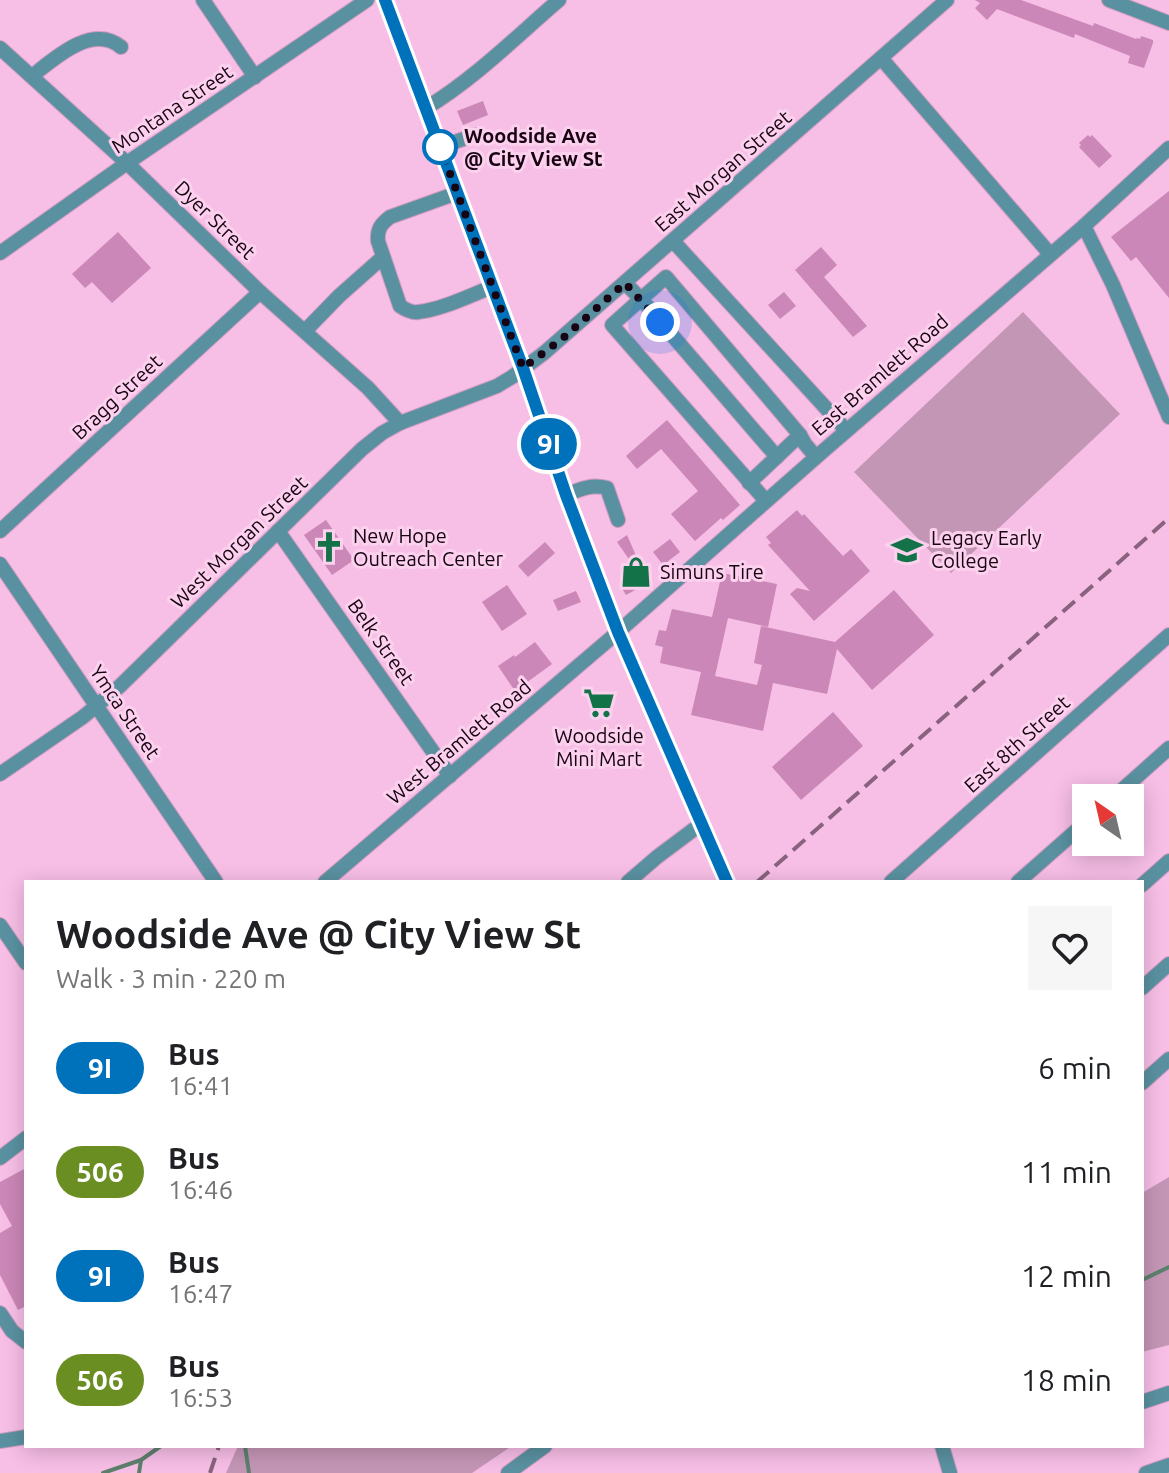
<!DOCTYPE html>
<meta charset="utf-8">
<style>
:root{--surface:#fff;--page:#f6f6f6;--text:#202124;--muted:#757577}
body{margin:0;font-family:Ubuntu,sans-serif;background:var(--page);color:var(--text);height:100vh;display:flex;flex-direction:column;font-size:30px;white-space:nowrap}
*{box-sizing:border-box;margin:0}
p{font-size:26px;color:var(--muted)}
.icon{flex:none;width:44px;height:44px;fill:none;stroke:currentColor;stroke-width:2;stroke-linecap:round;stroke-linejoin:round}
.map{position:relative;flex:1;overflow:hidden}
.details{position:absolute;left:24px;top:880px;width:1120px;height:568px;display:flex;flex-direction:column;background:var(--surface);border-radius:0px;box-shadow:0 4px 20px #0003}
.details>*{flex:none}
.badge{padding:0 16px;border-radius:26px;font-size:28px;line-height:52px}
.needle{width:52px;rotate:326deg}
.fabs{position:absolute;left:1072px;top:784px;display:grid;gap:16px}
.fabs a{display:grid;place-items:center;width:72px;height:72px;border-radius:0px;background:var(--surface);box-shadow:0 4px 20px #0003;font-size:40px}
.you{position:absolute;width:40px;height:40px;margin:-20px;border:6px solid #fff;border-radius:50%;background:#1a73e8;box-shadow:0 0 0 12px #1a73e833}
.map>.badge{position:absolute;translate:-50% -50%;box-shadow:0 0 0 4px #fff}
.round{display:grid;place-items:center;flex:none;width:84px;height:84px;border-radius:0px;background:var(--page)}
.head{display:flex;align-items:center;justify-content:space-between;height:136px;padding:0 32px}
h1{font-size:38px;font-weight:600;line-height:60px}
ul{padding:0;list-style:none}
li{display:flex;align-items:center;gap:24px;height:104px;padding:0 32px}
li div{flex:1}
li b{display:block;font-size:30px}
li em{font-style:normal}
li .badge{min-width:88px;font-weight:700;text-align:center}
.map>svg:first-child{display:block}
.green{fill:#c496b6}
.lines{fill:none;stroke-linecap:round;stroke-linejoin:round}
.stream{stroke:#5d806d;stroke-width:4}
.building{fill:#ca87b7}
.minor-casing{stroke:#cf9cc0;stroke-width:16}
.minor{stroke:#5a91a1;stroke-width:14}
.rail{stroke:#89627e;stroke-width:4;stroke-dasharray:16 8;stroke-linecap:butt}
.line-casing{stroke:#fff;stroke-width:18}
.line{stroke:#0072bc;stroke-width:12}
.walk{stroke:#180313;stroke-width:8;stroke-dasharray:0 14.4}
.stop-dot{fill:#fff;stroke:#0072bc;stroke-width:4}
.labels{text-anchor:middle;stroke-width:6;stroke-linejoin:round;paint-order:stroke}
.street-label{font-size:20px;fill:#180313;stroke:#fcd1ee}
.stop-label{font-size:20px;font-weight:bold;fill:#180313;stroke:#fcd1ee;text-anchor:start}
.poi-label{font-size:20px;fill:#180313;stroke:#fcd1ee;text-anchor:start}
</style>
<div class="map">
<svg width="1169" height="1473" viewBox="0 0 1169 1473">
<rect width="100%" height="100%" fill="#f7bee6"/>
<g class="green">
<path d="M1023 312 1120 414 951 573 854 472Z"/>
<path d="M1169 1177V1345L1142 1352V1193Z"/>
<path d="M238 1446H512L472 1473H226Z"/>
</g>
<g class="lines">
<g class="stream">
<path d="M1142 1280 1169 1267"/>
<path d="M245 1446 249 1473"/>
<path d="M103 1473 141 1460 161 1446"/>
<path d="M139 1473 141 1460"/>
</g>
</g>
<g class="building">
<path d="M975 0H1021L1093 26 1094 23 1136 39 1137 38 1140 39 1141 36 1153 40V43L1144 68 1128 63 1130 56 1075 34 1074 38 997 9 987 20 975 8 980 3Z"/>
<path d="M483 101 488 115 463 125 457 111Z"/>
<path d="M1088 135 1090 137 1092 135 1112 156 1099 168 1079 147 1081 145 1079 143Z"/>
<path d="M1169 191V298L1136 257 1131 261 1111 237Z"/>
<path d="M118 232 151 268 112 303 92 282 85 288 72 274Z"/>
<path d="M821 247 837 265 824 277 867 326 853 337 795 270Z"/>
<path d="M784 292 796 306 780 319 768 305Z"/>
<path d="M667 420 740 505 723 520 721 518 695 541 671 514 698 491 661 449 637 469 626 456Z"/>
<path d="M797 510 802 516 804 514 843 556 851 549 870 571 814 621 790 594 797 588 810 591 768 545 771 543 766 537Z"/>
<path d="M326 520 354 560 332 575 304 535Z"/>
<path d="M627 535 648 583 626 595 620 585 631 579 626 565 631 562 617 542Z"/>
<path d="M670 539 680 552 663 565 653 552Z"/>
<path d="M545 542 555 553 528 577 518 566Z"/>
<path d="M722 573 777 584 768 627 728 618 715 676 757 685 762 665 754 663 761 626 835 642 894 590 934 635 872 690 837 649 827 694 773 683 763 731 691 715 701 672 660 663 663 647 655 645 659 630 666 631 672 609 712 617Z"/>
<path d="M507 585 527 614 502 631 482 602Z"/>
<path d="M576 591 581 602 558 611 553 600Z"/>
<path d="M535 642 552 664 515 691 498 666 514 655 515 657Z"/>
<path d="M833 712 863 746 801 800 772 767Z"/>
<path d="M26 1168V1306L18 1310 0 1275V1233L12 1226 0 1204V1182Z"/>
</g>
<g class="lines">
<defs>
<g id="minor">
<path d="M203 0 255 77"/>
<path d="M385 0 523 368 566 495 618 632 727 882"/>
<path d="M1109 0 1169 23"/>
<path d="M0 48 127 163 260 292 368 388 400 423"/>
<path d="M881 58 1050 254"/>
<path d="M32 76C54 59 92 23 121 47"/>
<path d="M426 108C474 79 516 37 559 0"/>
<path d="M440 147 475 135"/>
<path d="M457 193 390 217C381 224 377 229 378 241L400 306C406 310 412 313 418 312 441 310 471 295 492 287"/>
<path d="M1084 226 1113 285 1169 417"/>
<path d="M673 241 846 430"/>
<path d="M0 253 127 163 367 0"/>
<path d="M625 283 641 299 612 325 766 501"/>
<path d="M305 331 339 296 383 257"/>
<path d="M777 457 641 299 666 277 800 435"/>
<path d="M749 483 800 435 805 444 816 457"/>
<path d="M566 495C580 489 592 484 607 488L618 520"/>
<path d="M0 531 260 292"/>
<path d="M278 531 450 776"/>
<path d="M0 564 216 882"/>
<path d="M0 774 83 717 120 686 362 449 382 433 400 423 497 386 512 377 544 353 947 0"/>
<path d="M1113 798 1169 748"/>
<path d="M325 882 618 632 822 452 1084 226 1169 148"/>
<path d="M628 882 657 857 701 824"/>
<path d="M891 882 1169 635"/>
<path d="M1018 882 1086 822"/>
<path d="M1142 885 1169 861"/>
<path d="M0 925 26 963"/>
<path d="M1142 988 1169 964"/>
<path d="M1142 1083 1169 1059"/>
<path d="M0 1158 26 1138"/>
<path d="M0 1313 12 1331 26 1342"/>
<path d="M1142 1402 1169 1393"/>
<path d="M0 1441 26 1437"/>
<path d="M942 1446 950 1473"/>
<path d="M508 1473 545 1446"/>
<path d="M1146 1473 1169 1465"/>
</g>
</defs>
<use href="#minor" class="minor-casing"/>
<use href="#minor" class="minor"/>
<g class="rail">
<path d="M757 882 1169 518"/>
<path d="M210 1473 219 1446"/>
</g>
</g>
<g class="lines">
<defs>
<path id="line" d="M385 0 523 368 566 495 618 632 727 882"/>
</defs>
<use href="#line" class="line-casing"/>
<use href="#line" class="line"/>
<path class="walk" d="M440 147 523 368 562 339 625 283 660 322"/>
</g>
<defs>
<symbol id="church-bare" viewBox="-9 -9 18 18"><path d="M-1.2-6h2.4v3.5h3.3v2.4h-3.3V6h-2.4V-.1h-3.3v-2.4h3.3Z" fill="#137248" stroke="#fcd1ee" stroke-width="2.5" paint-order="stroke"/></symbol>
<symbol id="school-bare" viewBox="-9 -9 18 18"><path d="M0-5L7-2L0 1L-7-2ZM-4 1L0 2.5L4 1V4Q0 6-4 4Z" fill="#137248" stroke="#fcd1ee" stroke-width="2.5" paint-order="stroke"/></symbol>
<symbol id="shop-bare" viewBox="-9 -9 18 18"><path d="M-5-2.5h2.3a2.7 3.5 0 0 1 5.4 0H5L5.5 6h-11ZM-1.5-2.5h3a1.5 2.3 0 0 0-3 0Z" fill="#137248" stroke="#fcd1ee" stroke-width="2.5" paint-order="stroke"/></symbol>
<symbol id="supermarket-bare" viewBox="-9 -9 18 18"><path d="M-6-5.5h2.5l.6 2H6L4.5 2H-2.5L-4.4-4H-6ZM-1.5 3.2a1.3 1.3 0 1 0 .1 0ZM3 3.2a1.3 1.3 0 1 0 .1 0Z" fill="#137248" stroke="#fcd1ee" stroke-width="2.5" paint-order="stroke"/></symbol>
</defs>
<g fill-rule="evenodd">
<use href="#church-bare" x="307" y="525" width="44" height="44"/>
<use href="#school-bare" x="885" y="528" width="44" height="44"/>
<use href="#shop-bare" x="614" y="550" width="44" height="44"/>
<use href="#supermarket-bare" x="577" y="681" width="44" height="44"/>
</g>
<circle class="stop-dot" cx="440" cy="147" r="16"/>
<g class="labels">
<g class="street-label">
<text transform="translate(172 109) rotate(-34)" y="7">Montana Street</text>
<text transform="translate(723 171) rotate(-41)" y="7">East Morgan Street</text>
<text transform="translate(215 220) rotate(44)" y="7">Dyer Street</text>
<text transform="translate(880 375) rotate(-41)" y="7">East Bramlett Road</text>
<text transform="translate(117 397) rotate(-43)" y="7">Bragg Street</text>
<text transform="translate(239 542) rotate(-44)" y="7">West Morgan Street</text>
<text transform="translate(381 642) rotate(55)" y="7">Belk Street</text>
<text transform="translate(125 712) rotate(56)" y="7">Ymca Street</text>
<text transform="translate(459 742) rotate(-40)" y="7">West Bramlett Road</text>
<text transform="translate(1017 744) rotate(-42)" y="7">East 8th Street</text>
</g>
<g class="stop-label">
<text x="464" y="143">Woodside Ave<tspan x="464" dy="23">@ City View St</tspan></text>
</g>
<g class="poi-label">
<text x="353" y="543">New Hope<tspan x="353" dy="23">Outreach Center</tspan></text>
<text x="931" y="545">Legacy Early<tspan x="931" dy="23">College</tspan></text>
<text x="660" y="579">Simuns Tire</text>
<text x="599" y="743" text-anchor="middle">Woodside<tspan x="599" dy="23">Mini Mart</tspan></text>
</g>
</g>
</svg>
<div class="fabs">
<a><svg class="needle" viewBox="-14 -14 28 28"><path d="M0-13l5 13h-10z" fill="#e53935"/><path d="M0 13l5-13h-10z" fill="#757577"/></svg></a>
</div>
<div class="you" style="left:660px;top:322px"></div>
<b class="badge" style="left:549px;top:444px;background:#0072bc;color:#fff">9I</b>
<section class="details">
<div class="head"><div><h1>Woodside Ave @ City View St</h1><p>Walk · 3 min · 220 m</p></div><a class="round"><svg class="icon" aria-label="heart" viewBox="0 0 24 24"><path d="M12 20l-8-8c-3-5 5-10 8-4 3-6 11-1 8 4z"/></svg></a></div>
<ul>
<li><span class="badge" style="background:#0072bc;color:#fff">9I</span><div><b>Bus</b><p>16:41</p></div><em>6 min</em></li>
<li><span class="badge" style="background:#6b8e23;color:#fff">506</span><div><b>Bus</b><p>16:46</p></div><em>11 min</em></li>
<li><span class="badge" style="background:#0072bc;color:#fff">9I</span><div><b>Bus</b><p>16:47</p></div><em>12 min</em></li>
<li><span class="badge" style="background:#6b8e23;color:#fff">506</span><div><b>Bus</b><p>16:53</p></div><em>18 min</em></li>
</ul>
</section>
</div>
